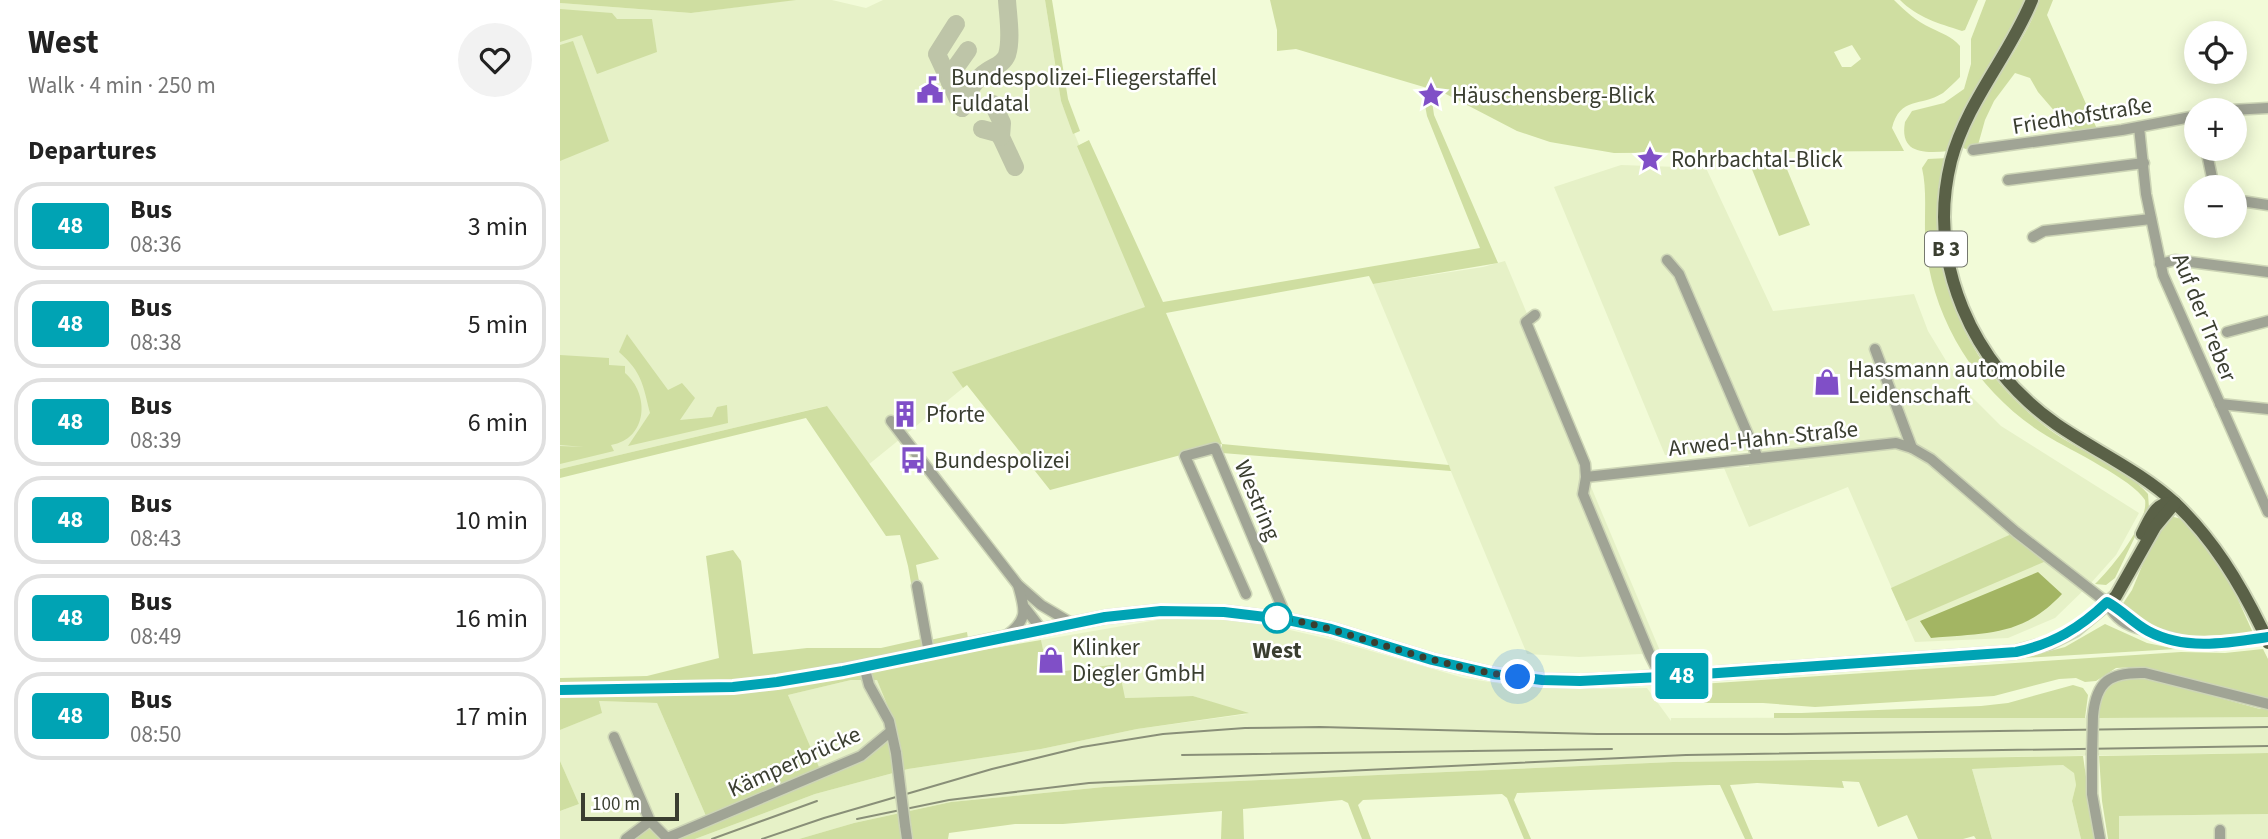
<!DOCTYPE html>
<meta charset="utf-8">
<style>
:root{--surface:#fff;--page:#f2f2f2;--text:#222;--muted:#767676;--line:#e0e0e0}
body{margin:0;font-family:"Source Sans 3",sans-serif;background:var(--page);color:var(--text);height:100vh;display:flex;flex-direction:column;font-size:26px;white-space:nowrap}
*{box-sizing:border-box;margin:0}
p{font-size:23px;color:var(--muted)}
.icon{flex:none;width:38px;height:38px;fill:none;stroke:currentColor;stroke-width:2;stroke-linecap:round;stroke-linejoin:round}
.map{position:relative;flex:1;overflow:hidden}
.panel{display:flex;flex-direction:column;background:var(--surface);width:560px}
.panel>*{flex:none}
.badge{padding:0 14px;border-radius:5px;font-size:24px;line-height:46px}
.controls{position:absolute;left:1624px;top:21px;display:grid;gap:14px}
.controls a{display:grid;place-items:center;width:63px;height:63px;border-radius:50%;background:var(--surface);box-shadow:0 4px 18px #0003;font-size:35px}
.scale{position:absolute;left:21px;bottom:18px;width:98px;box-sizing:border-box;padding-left:7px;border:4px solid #3a3e30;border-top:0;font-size:19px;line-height:24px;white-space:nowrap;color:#3a3e30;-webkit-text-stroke:5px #fff;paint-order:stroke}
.you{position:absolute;width:35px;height:35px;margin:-18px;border:5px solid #fff;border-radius:50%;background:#1a73e8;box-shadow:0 0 0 10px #1a73e833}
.map>.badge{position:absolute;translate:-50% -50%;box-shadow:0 0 0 4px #fff}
h2{padding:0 28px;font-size:26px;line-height:63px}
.round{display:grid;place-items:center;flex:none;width:74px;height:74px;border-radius:37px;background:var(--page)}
.head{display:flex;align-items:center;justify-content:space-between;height:119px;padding:0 28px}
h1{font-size:33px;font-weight:700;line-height:52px}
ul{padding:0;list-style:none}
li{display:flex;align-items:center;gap:21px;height:88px;margin:0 14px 10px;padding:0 14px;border:4px solid var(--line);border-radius:28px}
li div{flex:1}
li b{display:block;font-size:26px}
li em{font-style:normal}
li .badge{min-width:77px;font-weight:700;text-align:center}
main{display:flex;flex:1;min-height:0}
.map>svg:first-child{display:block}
.built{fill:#e6f1c7}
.green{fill:#cfdea1;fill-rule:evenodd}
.water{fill:#a3b563}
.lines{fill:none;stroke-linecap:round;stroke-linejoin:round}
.stream{stroke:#a3b563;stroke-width:2}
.taxiway{stroke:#bec5a8;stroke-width:18}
.minor-casing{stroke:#cdd5b6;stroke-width:13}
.major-casing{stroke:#cdd5b6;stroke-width:16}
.minor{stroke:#a0a495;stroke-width:10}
.major{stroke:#5a6147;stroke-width:12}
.rail{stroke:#898f78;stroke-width:2}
.minor-bridge-casing{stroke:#cdd5b6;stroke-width:13;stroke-linecap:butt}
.major-bridge-casing{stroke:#cdd5b6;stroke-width:16;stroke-linecap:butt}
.minor-bridge{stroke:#a0a495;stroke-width:10}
.major-bridge{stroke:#5a6147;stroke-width:12}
.line-casing{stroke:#fff;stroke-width:16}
.line{stroke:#00a3b4;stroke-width:10}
.walk{stroke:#3a3e30;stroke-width:7;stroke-dasharray:0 12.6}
.stop-dot{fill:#fff;stroke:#00a3b4;stroke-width:3.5}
.labels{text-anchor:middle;stroke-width:5;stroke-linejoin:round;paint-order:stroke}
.shield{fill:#fff;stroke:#75786e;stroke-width:2}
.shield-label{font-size:21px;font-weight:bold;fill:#3a3e30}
.poi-label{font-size:23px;fill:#3a3e30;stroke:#fff;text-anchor:start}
.street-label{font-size:23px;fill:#3a3e30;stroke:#fff}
.stop-label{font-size:23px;font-weight:bold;fill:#3a3e30;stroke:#fff}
</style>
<main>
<section class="panel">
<div class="head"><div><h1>West</h1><p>Walk · 4 min · 250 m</p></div><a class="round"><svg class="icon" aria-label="heart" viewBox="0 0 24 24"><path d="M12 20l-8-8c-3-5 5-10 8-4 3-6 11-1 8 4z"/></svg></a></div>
<h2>Departures</h2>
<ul>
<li><span class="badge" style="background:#00a3b4;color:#fff">48</span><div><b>Bus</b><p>08:36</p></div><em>3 min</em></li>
<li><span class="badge" style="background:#00a3b4;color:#fff">48</span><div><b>Bus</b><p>08:38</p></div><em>5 min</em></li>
<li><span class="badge" style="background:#00a3b4;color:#fff">48</span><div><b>Bus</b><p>08:39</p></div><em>6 min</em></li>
<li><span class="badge" style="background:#00a3b4;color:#fff">48</span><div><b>Bus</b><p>08:43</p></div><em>10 min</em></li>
<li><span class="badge" style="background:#00a3b4;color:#fff">48</span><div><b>Bus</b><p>08:49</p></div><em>16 min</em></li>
<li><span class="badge" style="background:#00a3b4;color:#fff">48</span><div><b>Bus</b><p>08:50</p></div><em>17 min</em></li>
</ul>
</section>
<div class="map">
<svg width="1708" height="839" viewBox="0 0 1708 839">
<rect width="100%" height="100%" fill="#f2fbd8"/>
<g class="built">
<path d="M232 0H272L306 8 323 0H485L501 101 586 307 393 372 403 388 308 465 266 406 0 469V3L131 13Z"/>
<path d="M1061 165 1146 168 1213 311 1354 294 1368 331 1388 364 1411 396 1441 426 1579 513 1556 555 1531 583 1495 618 1448 638 1355 642 1288 487 1189 527 1164 468 1189 467 1188 451 1105 455 994 187Z"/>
<path d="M945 261 1030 464 1029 482 1103 658 1081 654 1019 657 967 654 813 284 923 267Z"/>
<path d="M603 619H667L717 627 773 640 904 678 955 686 1020 689 1087 688 1111 721V718L1708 717V753L1113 762 544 787 391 802 294 823 239 839H135L255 794 348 769 481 749 577 729 687 714 633 696 564 698 558 664 487 673 481 640Z"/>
<path d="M291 680H317L337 729 323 734 300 751 259 768 228 695Z"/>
<path d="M38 701 97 703 146 816 109 833 91 816 60 839H0V811L19 804 0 761V730L41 713Z"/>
<path d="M1503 765 1514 772 1516 785 1512 801 1521 839H1432L1412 769Z"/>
<path d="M1708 814V839H1559V816Z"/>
</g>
<g class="green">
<path d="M0 0H236L131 13 0 3Z"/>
<path d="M485 0H492L508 99 520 131 513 134 501 101Z"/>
<path d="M710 0H1334C1345 11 1356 21 1371 28 1383 34 1391 36 1400 46V77C1395 82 1389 88 1383 93 1361 107 1340 96 1332 128L1344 151 1054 153 990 142 957 131 884 93 736 49 717 51V30ZM1292 45 1301 59 1291 67H1282L1274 52Z"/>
<path d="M1340 0H1418L1405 30 1402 31C1378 23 1358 18 1340 0Z"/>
<path d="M1426 0H1466C1457 30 1436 55 1420 81 1406 102 1397 126 1389 151 1366 153 1339 155 1345 122L1352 111 1384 103 1404 89 1411 64V39Z"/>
<path d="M1480 0H1493L1487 15 1537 129 1515 132 1509 128 1478 92 1470 78 1455 73 1434 101 1425 120 1418 145 1414 148 1405 149 1403 147C1421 93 1461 52 1480 0Z"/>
<path d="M0 9 52 13 57 19H92L97 52 37 74 22 35 0 42Z"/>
<path d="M13 41 49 141 0 161V45Z"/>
<path d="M864 100 872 101 874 115 938 263 813 284 809 276 606 313 662 444 889 465 891 471 662 453V444L490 490 407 385 403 388 392 372 585 307 517 146 529 140 603 302 920 248 867 116Z"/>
<path d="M1388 158C1364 220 1387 314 1426 366 1443 390 1467 413 1490 430 1520 452 1565 467 1588 494L1589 508 1555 578 1546 585 1535 584C1551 569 1589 522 1585 500 1572 479 1510 450 1487 436 1421 396 1374 324 1366 248 1363 221 1368 194 1362 168L1368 159Z"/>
<path d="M1189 162H1224L1250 225 1219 236Z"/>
<path d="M67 334 108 390 122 383 135 398 120 420 152 417 157 407 167 405 168 423 68 446 90 413C83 385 82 372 59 352Z"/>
<path d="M0 355 49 358V365L65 366V373C90 394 88 439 51 445L54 451 0 464V446L24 447 0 445Z"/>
<path d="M267 406 379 559 356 565 370 640 407 632 410 652 481 640 488 673 558 664 565 698 633 696 689 713 577 729 481 749 348 769 255 794 135 839H60L91 816 109 833 146 816 97 703 39 701 42 713 0 730V678L87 676 159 658 146 556 173 550 181 561 193 654 247 648H321L361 639 348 566 340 535 326 536 246 418 0 478V469ZM291 680H317L337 729 323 734 300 751 259 767 228 695Z"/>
<path d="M1610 516 1622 519 1649 548 1675 593 1693 633 1630 637 1586 624 1562 605 1572 590 1595 535Z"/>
<path d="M1456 532 1491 559 1346 621 1331 588Z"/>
<path d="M1545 624 1587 643 1616 649 1463 658 1505 647Z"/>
<path d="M1703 649 1708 659V701L1576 667 1556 668 1536 681 1525 682 1516 678 1499 679 1434 696 1255 707 1203 703H1139L1125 698 1110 686 1455 663 1621 652 1665 653Z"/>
<path d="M1583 677 1700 709H1708V717L1538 718C1541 684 1548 678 1583 677Z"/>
<path d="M1513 685 1523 688 1528 695 1525 718H1214V713H1241L1421 706 1448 703Z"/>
<path d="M1708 753V814L1559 816V839H1548L1542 801 1539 756Z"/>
<path d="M1523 756 1535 839H1521L1512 801 1516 785 1514 773 1503 765 1412 769 1432 839H1416L1414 836 1403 839H1358L1347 815 1318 827 1299 782 1282 781 1284 788 1197 783 1170 785 1193 839H1185L1160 785H1150L957 793 954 800 971 839H964L947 798 942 794 803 800 798 805 811 839H802L788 803 782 800 683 809 684 839H661L662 811 503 824H455L389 833 388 839H239L294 823 391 802 544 787 1113 762Z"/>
<path d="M0 761 19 804 0 811Z"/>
</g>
<path class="water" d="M1478 572 1502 594C1462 637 1426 633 1371 638L1360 621Z"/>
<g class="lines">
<path class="stream" d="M0 684 112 681"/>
<g class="taxiway">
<path d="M396 24 377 54 402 108"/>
<path d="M390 82 391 74 408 50"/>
<path d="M433 104 442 123 441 137 455 167"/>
<path d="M402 108C404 97 416 78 426 72 434 66 443 65 447 55 452 39 448 17 447 0"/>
<path d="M422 129 437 133 441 137"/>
</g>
<defs>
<g id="minor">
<path d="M1671 110 1708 108"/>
<path d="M1579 127 1586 194 1603 275 1708 512"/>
<path d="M1646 149 1654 187"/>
<path d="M1413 150 1562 130 1636 116"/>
<path d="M1448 180 1584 163"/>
<path d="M1675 200 1708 205"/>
<path d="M1473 237 1484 231 1591 219"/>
<path d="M1107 260 1119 274 1198 458"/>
<path d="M1600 264 1615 260 1708 272"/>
<path d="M975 315 966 322 1025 464 1026 477"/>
<path d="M1667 332 1708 321"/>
<path d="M1315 349 1352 448"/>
<path d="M1660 404 1708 409"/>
<path d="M331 421 458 585 481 605 513 624"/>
<path d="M357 586 369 653"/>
<path d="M686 594 625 456 655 448 722 607 723 619"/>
<path d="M1547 603C1556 619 1566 626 1584 630"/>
<path d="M465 608 482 630"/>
<path d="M446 636C469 619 465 610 458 585"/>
<path d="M304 666 309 685 329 721 336 753"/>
<path d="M1101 677 1090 655 1023 494 1026 477 1336 443 1352 448 1371 459 1456 532 1541 598 1561 609 1587 631 1631 643 1655 645 1708 637"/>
<path d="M1533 716C1536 681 1550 672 1585 673L1708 704"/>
<path d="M54 737 90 821"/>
<path d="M1532 755V794L1540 839"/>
<path d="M345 825 347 839"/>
<path d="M1660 830V839"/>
<path d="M66 839 90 821 107 838 301 756 330 732"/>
</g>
<g id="major">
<path d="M1472 0C1449 56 1407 101 1391 161 1366 262 1412 365 1496 424 1535 451 1580 471 1615 503 1653 539 1679 582 1702 629"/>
<path d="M1582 534C1590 519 1595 501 1615 503"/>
<path d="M0 690 173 687 217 682 304 666 545 617 601 611 664 612 723 619 771 629 872 660 933 674 982 680 1021 681 1101 677 1456 652 1489 643 1515 630 1556 596 1595 527 1615 503"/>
</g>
</defs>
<use href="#minor" class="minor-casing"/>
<use href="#major" class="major-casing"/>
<use href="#minor" class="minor"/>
<use href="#major" class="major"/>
<g class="rail">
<path d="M622 755 1052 749"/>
<path d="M297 819 389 800 529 783 1126 755 1708 746"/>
<path d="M152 839 257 801"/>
<path d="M202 839 264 818 432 769 522 747 603 734 685 728 760 727 1037 734H1226L1708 727"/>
</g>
<defs>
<g id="minor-bridge">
<path d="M336 753 345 825"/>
<path d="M1532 755 1533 716"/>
</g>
<path id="major-bridge" d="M1702 629 1708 643"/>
</defs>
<use href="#minor-bridge" class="minor-bridge-casing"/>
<use href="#major-bridge" class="major-bridge-casing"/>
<use href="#minor-bridge" class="minor-bridge"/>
<use href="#major-bridge" class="major-bridge"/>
</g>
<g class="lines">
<defs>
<path id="line" d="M0 690 173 687 217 682 283 671 545 617 601 611 664 612 723 619 771 629 872 660 933 674 982 680 1020 681 1101 677 1456 652C1493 644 1520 628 1547 602 1562 610 1573 623 1588 631 1625 651 1668 643 1708 637"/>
</defs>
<use href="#line" class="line-casing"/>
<use href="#line" class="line"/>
<path class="walk" d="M717 618C747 621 777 631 806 640 856 655 905 671 958 677"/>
</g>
<defs>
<symbol id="civic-bare" viewBox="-9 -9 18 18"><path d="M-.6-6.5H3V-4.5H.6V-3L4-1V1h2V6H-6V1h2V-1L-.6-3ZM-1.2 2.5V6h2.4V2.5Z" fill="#804fc7" stroke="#fff" stroke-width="2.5" paint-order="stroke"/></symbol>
<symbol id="sight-bare" viewBox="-9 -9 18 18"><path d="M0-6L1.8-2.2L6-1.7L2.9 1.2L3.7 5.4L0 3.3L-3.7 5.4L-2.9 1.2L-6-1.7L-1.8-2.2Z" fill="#804fc7" stroke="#fff" stroke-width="2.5" paint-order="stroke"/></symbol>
<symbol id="shop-bare" viewBox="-9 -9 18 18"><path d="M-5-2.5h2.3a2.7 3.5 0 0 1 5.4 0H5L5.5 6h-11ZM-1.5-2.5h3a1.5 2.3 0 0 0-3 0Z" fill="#804fc7" stroke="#fff" stroke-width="2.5" paint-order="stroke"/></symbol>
<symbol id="building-bare" viewBox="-9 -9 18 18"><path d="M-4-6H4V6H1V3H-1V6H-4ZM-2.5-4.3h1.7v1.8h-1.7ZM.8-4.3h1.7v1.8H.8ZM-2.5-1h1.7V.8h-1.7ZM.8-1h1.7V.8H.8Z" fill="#804fc7" stroke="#fff" stroke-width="2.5" paint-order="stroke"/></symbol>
<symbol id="bus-bare" viewBox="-9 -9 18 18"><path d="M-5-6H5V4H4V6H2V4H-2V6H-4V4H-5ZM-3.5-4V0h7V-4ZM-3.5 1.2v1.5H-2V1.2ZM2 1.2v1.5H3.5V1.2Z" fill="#804fc7" stroke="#fff" stroke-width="2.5" paint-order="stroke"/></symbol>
</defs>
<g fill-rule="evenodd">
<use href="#civic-bare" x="351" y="71" width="38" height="38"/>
<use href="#sight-bare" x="852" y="76" width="38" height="38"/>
<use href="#sight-bare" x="1071" y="140" width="38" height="38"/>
<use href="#shop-bare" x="1248" y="363" width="38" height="38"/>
<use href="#building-bare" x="326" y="395" width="38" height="38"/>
<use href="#bus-bare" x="334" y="441" width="38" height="38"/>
<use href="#shop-bare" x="472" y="641" width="38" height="38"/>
</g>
<circle class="stop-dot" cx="717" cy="618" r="14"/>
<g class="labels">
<rect class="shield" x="1365" y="231.5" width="42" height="35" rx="5"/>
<g class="shield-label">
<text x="1386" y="256">B 3</text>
</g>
<g class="poi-label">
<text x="391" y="85">Bundespolizei-Fliegerstaffel<tspan x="391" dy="26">Fuldatal</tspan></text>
<text x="892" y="103">Häuschensberg-Blick</text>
<text x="1111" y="167">Rohrbachtal-Blick</text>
<text x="1288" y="377">Hassmann automobile<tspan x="1288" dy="26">Leidenschaft</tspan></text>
<text x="366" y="422">Pforte</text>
<text x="374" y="468">Bundespolizei</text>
<text x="512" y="655">Klinker<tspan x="512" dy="26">Diegler GmbH</tspan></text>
</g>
<g class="street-label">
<text transform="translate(1522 115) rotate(-9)" y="8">Friedhofstraße</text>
<text transform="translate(1645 317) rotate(68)" y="8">Auf der Treber</text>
<text transform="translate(1203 438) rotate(-6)" y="8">Arwed-Hahn-Straße</text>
<text transform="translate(698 500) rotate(67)" y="8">Westring</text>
<text transform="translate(234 761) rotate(-24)" y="8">Kämperbrücke</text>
</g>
<g class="stop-label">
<text x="717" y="658">West</text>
</g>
</g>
</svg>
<div class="controls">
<a><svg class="icon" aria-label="locate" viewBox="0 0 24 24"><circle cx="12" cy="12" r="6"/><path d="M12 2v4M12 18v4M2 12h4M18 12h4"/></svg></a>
<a>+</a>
<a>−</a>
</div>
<div class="scale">100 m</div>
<div class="you" style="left:958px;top:677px"></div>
<b class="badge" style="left:1122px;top:676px;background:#00a3b4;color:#fff">48</b>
</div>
</main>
